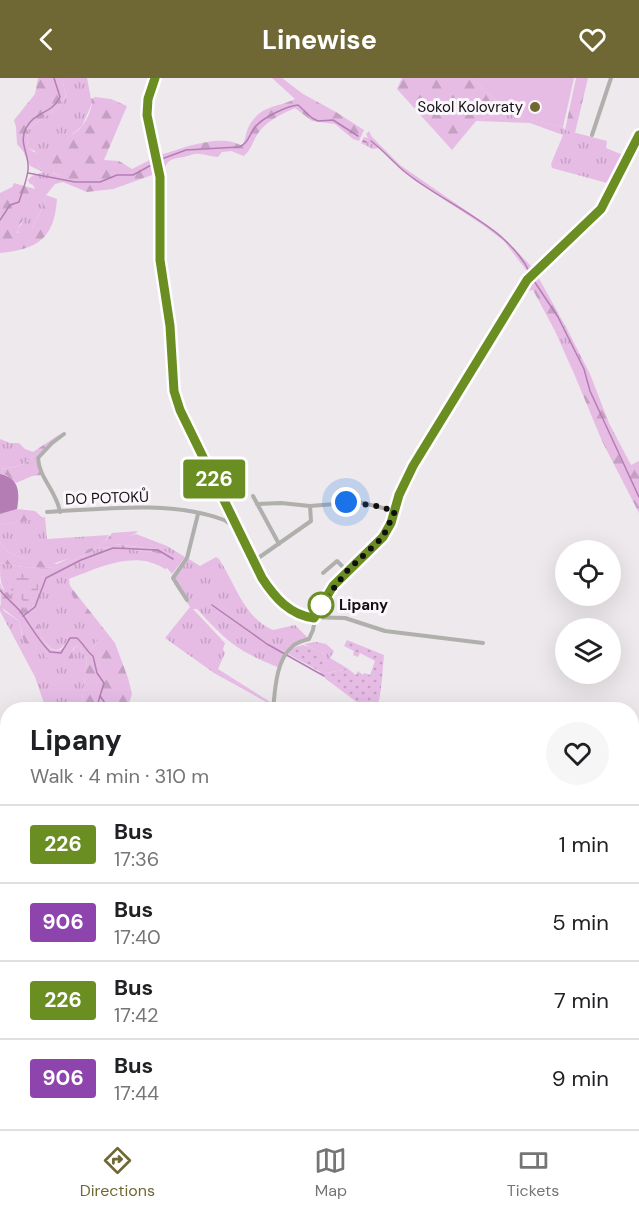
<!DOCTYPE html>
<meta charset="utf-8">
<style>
:root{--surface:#fff;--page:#f6f6f6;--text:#202124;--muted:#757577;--line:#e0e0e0;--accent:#706834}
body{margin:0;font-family:"DM Sans",sans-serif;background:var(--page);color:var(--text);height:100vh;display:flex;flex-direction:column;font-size:22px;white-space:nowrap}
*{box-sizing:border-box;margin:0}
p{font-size:20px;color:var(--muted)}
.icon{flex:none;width:33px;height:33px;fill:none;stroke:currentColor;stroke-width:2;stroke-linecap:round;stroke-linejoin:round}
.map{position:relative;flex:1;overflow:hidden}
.side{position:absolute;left:0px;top:624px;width:639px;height:428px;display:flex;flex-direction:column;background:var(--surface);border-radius:24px 24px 0 0;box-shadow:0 6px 24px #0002}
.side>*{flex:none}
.badge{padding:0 12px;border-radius:4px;font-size:21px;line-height:39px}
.buttons{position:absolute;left:555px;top:462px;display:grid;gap:12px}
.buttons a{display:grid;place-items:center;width:66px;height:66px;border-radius:50%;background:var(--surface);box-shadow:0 6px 24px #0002;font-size:30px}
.you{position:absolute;width:30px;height:30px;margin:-15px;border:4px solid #fff;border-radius:50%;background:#1a73e8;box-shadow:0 0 0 9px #1a73e833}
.map>.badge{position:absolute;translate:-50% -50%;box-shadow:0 0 0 3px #fff}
.round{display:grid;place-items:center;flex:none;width:63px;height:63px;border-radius:32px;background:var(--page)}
.headline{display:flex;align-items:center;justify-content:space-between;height:102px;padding:0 30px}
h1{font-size:28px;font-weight:700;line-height:45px}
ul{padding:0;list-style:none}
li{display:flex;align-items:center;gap:18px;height:78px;padding:0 30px;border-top:2px solid var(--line)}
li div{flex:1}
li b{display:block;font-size:22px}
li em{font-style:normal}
li .badge{min-width:66px;font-weight:700;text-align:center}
header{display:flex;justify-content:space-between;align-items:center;height:78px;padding:0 30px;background:var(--accent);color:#fff;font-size:27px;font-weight:700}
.menu{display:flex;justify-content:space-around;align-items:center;height:84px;border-top:2px solid var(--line);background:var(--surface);font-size:16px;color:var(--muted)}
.menu a{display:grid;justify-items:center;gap:3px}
.menu .current{color:var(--accent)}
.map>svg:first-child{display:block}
.grass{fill:url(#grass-tufts)}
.forest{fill:url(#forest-firs)}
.wetland{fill:url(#wetland-marsh)}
.garden{fill:url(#garden-dots)}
.pitch{fill:#e6bce5}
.water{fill:#b47db3}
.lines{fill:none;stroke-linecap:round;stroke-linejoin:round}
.stream{stroke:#b47db3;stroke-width:1.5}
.minor{stroke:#afafac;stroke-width:4}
.line-casing{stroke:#fff;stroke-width:14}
.line{stroke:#6b8e23;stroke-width:9}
.walk{stroke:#110f11;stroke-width:6;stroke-dasharray:0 10.8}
.poi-dot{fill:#706834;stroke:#fbf6fb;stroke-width:2}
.stop-dot{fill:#fff;stroke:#6b8e23;stroke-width:3}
.labels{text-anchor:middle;stroke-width:6;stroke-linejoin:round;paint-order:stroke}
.poi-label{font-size:15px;fill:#110f11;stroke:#fbf6fb;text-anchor:end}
.street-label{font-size:15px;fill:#110f11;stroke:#fbf6fb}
.stop-label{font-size:15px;font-weight:bold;fill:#110f11;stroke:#fbf6fb;text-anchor:start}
</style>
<header><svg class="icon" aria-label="back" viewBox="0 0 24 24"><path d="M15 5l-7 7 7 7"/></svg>Linewise<svg class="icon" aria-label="heart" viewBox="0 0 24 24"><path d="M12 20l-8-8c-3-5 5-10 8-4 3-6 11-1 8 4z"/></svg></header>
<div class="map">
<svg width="639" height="1051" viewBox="0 0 639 1051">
<defs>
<pattern id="grass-tufts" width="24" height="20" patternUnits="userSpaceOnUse" patternTransform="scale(1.5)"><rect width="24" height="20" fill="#e6bce5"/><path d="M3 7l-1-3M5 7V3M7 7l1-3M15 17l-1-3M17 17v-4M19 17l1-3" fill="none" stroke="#c4a0c3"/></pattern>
<pattern id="forest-firs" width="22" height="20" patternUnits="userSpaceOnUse" patternTransform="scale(1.5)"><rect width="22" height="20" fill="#e6bce5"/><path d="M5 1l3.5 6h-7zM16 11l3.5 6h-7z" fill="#c4a0c3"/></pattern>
<pattern id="wetland-marsh" width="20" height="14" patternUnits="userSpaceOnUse" patternTransform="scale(1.5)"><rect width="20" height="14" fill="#e6bce5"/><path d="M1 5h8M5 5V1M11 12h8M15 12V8" fill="none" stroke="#c4a0c3"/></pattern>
<pattern id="garden-dots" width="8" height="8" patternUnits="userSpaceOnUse" patternTransform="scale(1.5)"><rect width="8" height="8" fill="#e6bce5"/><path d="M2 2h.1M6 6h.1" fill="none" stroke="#c4a0c3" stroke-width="1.8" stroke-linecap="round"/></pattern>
</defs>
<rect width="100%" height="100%" fill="#ede9ed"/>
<g class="grass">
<path d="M62 0H87L91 21 93 23 82 48 51 75 53 95 61 98 63 104 55 106 46 117 42 131 32 150 19 156 17 152 23 144 12 132V126L27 121 28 117 35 111 33 107 29 105 28 102 32 98 43 94 38 87 35 73 28 70 27 59 30 49 58 30 66 18Z"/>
<path d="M508 33 517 37V39L563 49 565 52 607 63 606 70 628 79 611 106 552 90 551 86 563 57 530 45 476 43Z"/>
<path d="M369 53 372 59 400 87 500 156 533 190 532 194 527 193 504 163 483 147 414 102 379 70 373 71 361 65 364 59 368 60 366 56Z"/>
<path d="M566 249 590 296 582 301 575 298 555 253Z"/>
<path d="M0 361 10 365H19L25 371 36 375C27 388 14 389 0 391Z"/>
<path d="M45 439 47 461 109 457 105 464 77 478 52 486 16 478 7 473 0 464V447Z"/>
<path d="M136 456 167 468 185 479 172 496 167 490 165 491C135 471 98 490 69 501 71 525 92 541 98 563L91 572 67 563C55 583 43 564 38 550 35 542 35 533 36 525L31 531H25C3 513 0 513 0 485L23 489 56 490 101 469 154 474 173 481 162 472 114 466 117 462Z"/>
<path d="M216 479 219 481C235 505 244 540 273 552L295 547 309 561C292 567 287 574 280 590 239 574 227 564 197 531H193L225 565 223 571 225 575 218 591 270 624 268 625 214 595 165 560 190 529 174 506 175 499 189 481 200 488Z"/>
<path d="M0 526 4 533 19 543 22 557 42 573 64 583 66 586 74 580 72 574 76 568 80 569 87 582 81 631H74V626L46 631 35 599 0 533Z"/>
<path d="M317 564 326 566 334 573 330 580 347 590 345 594 342 592 327 595 321 593 326 577 304 566Z"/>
</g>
<g class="forest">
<path d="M38 0H62L66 18 58 30 30 49 27 59 28 70 37 76 38 87 43 94 30 88 23 73 17 66 16 49 14 42 35 16Z"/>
<path d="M272 0H282L303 16 336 34 364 52 359 63 353 61 335 46 312 43 295 30C282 36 268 42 259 54 253 62 252 71 244 78L231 73 222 74 218 79C211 79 206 76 199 76 193 75 189 78 184 79 171 81 165 82 164 96L158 73 164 76C184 69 223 55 242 68 246 61 246 52 250 46 263 26 278 30 295 21Z"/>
<path d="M402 0H471L508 33 476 43 452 72 397 11Z"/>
<path d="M576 0H588L575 55 565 52Z"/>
<path d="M95 19 111 21 127 28 104 82 119 83 132 91 148 83 152 75 155 96 113 111 87 114 63 104 61 98 50 93C38 72 72 61 82 48 87 42 90 34 92 26L91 21Z"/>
<path d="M14 105 35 111V115L28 117 29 119 25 123 12 126V132L20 133C27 143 18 146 17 155L32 150 42 131 46 117 57 121C54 161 38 171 0 175V115L12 109Z"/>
<path d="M535 197H537L566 249 555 253 533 212 528 213 514 235 510 234 528 204Z"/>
<path d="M590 296 609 345 631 387 639 383V435L602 363 575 298 582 300Z"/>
<path d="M60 356 36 381 41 397 32 398 16 405 6 397 0 396V391C14 389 27 388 35 376L33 374Z"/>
<path d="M17 431 35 433 43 440 0 447V436Z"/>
<path d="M138 453C132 460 119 459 114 466L162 472 170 475 173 482 154 474 101 469 56 490 23 489 0 485V464L7 473 16 478 57 486 105 464 112 455Z"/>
<path d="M0 504 2 510 25 531 32 530 38 521C32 534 42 577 59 572 65 571 68 561 77 558L91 572 98 563C94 549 68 518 70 508L115 565 128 600 132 616 127 631H81L87 582 80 569 76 568C69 573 74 578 75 585L72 591 66 588 64 583 46 580 42 573 24 564 19 543 1 529Z"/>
</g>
<path class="wetland" d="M4 491 31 498 37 502C40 512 37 519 28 526L12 515 10 507 3 503 0 497Z"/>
<path class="garden" d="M347 562 384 577C382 597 382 613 377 631H366L326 601 319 593 288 576C300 560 312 570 326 577L322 593 327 595 343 592 345 594 347 590 356 597 358 593 363 597 364 595 370 597 375 583 360 575 358 579 353 577 354 573 344 568Z"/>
<path class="pitch" d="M471 0H574L563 49 516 39 517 36 508 33Z"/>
<path class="water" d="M0 396C19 400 20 414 17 431L0 436Z"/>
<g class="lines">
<g class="stream">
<path d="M363 63 366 64"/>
<path d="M371 63C383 72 393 84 405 94 444 126 508 148 530 195"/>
<path d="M159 82 186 72 239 69C249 65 249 56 256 48 264 39 287 28 298 27L312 40 318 43 333 42 358 58"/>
<path d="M28 95 75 104H100L117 97H133L155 85"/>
<path d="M0 142 10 127 19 124C22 114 27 102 28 92 30 77 18 65 26 50 35 33 52 36 60 19L54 0"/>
<path d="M532 200 558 239 584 291 590 313 639 419"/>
<path d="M0 512C6 520 14 526 20 533 31 548 37 561 50 574L61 575 70 560H77C83 565 87 574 93 578L97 595 104 605 100 618 110 632"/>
<path d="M212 527 267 566 324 598"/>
<path d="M23 538 35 529 46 500 81 482 113 470 158 472 173 481"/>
<path d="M96 632 100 618"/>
<path d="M0 704 8 702"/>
<path d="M232 1051 233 1044"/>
</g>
<g class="minor">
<path d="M155 0 148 21 146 37 160 99V182L170 248 174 313 180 332 262 500 279 523 296 535 305 539 345 540 385 553 483 565"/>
<path d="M592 57 611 0"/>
<path d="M253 418 279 466"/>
<path d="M257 426 281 425 310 428 359 424 395 433"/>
<path d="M47 434C102 431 172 422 224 442 228 444 231 447 236 448"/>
<path d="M60 434C57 414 39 400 38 380L52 365 64 356"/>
<path d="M254 483 311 443 310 428"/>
<path d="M323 495 337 483 347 493"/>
<path d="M187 522 173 500 187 480 198 436"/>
<path d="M273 632C275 612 276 582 292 569 296 564 303 563 309 561L313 552 316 535 325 520 345 495 383 459 391 445 399 417 413 388 527 202 601 131 639 57"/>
<path d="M395 1044 396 1051"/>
<path d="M0 1045 9 1051"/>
</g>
</g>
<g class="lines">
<defs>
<path id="line" d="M155 0 148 21 147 37 160 99V182L170 248 174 313 180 332 262 500C275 520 290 537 314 540L333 508 383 459 391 445 399 417 413 388 527 202 601 131 639 57"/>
</defs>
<use href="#line" class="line-casing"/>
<use href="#line" class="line"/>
<path class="walk" d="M321 527 347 493 383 459 395 433 377 428 346 424"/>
</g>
<circle class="poi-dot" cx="535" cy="29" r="6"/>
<circle class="stop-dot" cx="321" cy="527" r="12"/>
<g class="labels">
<g class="poi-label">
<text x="523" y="34">Sokol Kolovraty</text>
</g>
<g class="street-label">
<text transform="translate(107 420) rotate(-2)" y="5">DO POTOKŮ</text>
</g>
<g class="stop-label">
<text x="339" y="532">Lipany</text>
</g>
</g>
</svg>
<div class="buttons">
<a><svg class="icon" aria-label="locate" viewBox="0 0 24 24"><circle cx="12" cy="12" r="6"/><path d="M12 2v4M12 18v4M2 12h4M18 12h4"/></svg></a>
<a><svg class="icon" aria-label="layers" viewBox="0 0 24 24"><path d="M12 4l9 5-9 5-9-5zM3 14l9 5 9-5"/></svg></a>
</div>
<div class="you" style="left:346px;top:424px"></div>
<b class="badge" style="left:214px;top:401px;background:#6b8e23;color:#fff">226</b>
<section class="side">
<div class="headline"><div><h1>Lipany</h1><p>Walk · 4 min · 310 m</p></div><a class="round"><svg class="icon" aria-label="heart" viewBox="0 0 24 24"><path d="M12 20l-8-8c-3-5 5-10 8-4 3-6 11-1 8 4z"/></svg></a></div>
<ul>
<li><span class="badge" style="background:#6b8e23;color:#fff">226</span><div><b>Bus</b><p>17:36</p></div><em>1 min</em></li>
<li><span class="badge" style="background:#8e44ad;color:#fff">906</span><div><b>Bus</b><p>17:40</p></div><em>5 min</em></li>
<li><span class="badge" style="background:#6b8e23;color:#fff">226</span><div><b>Bus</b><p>17:42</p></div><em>7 min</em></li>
<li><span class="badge" style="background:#8e44ad;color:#fff">906</span><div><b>Bus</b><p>17:44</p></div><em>9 min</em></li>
</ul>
</section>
</div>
<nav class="menu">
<a class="current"><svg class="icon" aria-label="directions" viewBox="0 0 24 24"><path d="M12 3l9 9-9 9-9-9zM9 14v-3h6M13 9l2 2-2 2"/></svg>Directions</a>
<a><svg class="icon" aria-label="map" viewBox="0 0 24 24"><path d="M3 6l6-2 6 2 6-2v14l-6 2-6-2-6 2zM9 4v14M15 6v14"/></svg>Map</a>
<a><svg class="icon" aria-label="tickets" viewBox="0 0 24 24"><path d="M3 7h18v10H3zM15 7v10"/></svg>Tickets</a>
</nav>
